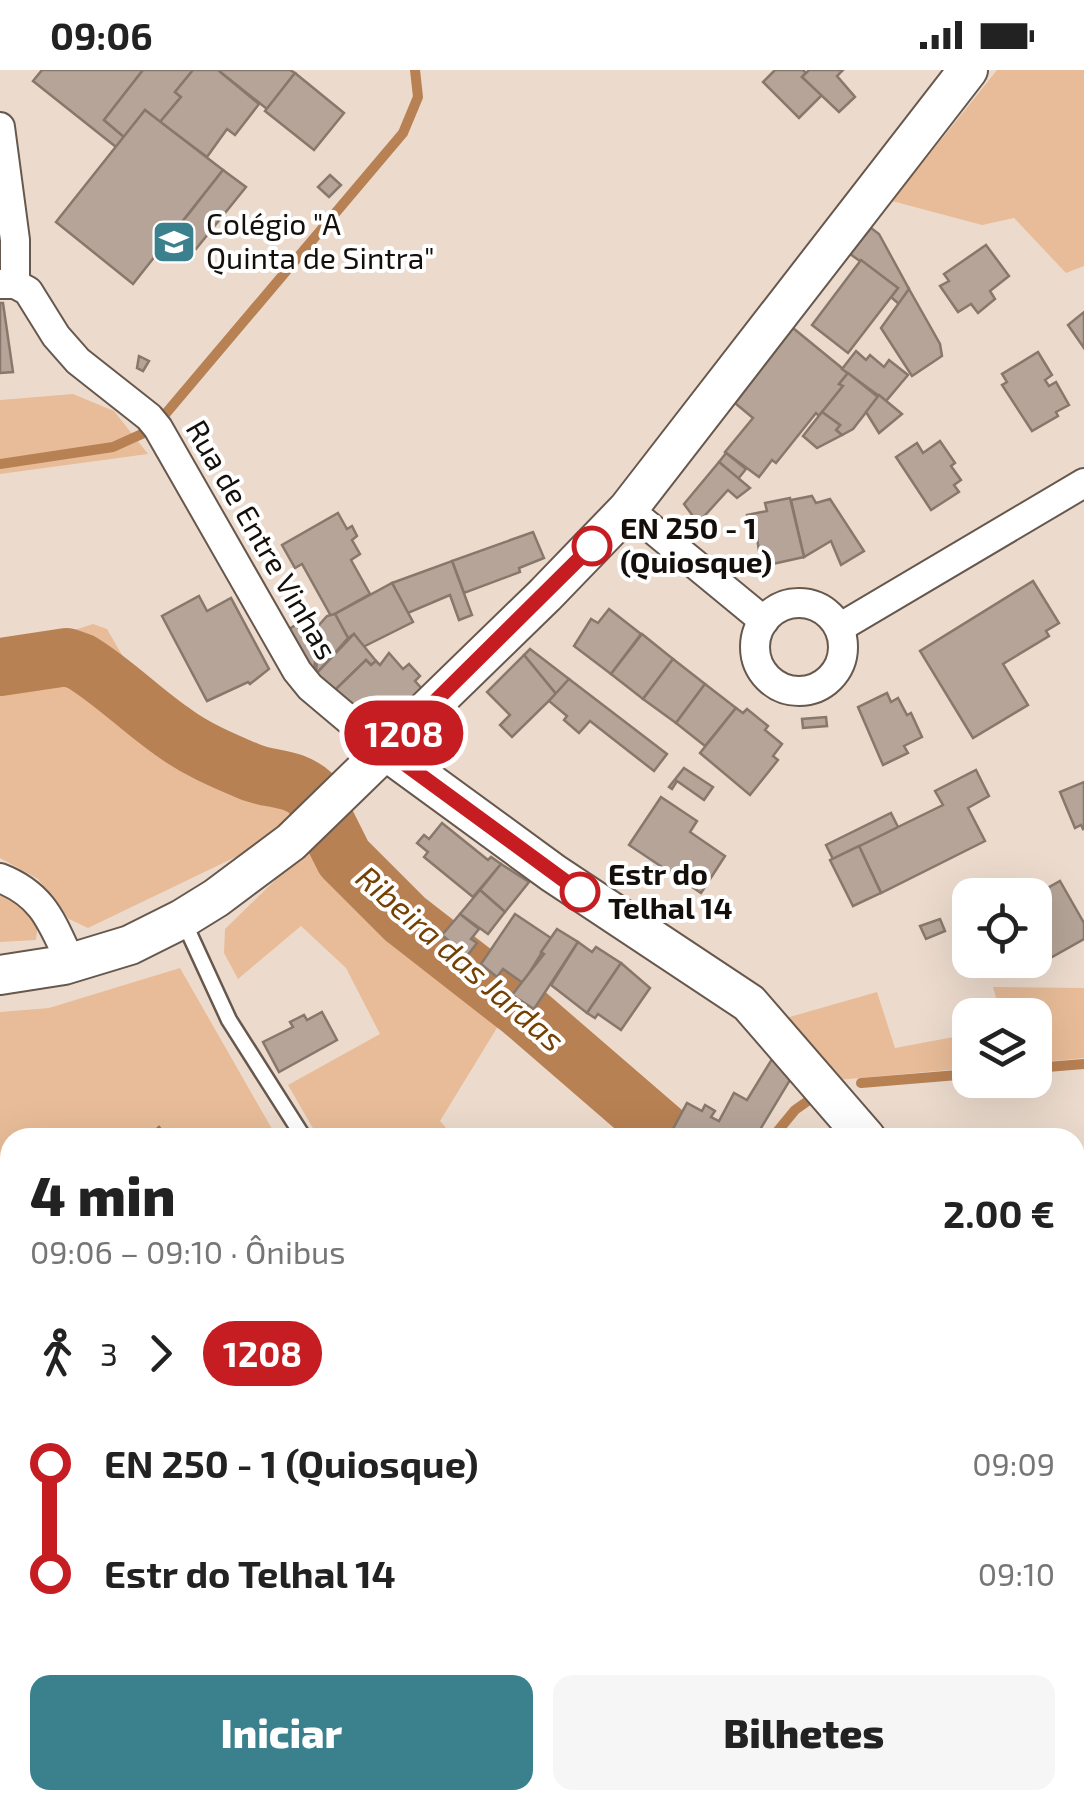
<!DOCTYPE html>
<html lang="pt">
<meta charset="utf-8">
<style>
:root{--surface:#fff;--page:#f6f6f6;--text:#222;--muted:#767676;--accent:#3b818d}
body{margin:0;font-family:"Exo 2",sans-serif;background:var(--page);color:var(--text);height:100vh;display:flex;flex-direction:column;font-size:38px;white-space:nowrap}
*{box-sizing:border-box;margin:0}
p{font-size:32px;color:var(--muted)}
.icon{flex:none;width:55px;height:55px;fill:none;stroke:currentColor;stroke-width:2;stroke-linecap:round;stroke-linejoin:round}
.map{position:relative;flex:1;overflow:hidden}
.panel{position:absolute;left:0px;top:1058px;width:1085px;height:682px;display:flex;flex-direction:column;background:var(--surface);border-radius:30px 30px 0 0;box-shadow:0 10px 40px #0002}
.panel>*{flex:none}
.badge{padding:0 20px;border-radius:32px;font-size:35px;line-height:65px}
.controls{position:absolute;left:952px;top:808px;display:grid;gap:20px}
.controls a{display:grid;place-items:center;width:100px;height:100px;border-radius:20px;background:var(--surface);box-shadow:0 10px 40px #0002;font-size:50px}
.map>.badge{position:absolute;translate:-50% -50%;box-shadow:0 0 0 5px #fff}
.legs{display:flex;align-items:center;gap:15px;height:110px;padding:0 30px;font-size:32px}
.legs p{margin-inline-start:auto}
.headline{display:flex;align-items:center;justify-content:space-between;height:170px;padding:0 30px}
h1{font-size:55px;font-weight:800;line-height:75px}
.action{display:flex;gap:20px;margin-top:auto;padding:20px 30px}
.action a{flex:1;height:115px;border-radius:20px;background:var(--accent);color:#fff;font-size:40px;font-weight:800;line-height:115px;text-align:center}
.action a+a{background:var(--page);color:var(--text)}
ul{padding:0 30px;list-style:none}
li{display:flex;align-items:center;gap:35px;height:110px;font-size:38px}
li i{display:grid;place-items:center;width:15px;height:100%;margin:0 12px;background:currentColor}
li i::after{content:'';width:25px;height:25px;margin:-12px;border:8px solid;border-radius:50%;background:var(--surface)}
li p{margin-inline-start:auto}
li:first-child i{background:linear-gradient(#0000 50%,currentColor 0)}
li:last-child i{background:linear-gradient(currentColor 50%,#0000 0)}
.status{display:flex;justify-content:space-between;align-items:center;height:70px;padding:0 50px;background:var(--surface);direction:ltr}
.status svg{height:28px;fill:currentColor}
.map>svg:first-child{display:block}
.green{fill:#e8bc98}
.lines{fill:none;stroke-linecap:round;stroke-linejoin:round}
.stream{stroke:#b88153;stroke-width:10}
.river{stroke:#b88153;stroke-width:58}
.building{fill:#b5a497;stroke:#88786c;stroke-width:2.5}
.lane-casing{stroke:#67584d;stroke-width:19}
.street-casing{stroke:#67584d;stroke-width:32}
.secondary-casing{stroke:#67584d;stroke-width:42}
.lane{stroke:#fff;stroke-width:14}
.street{stroke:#fff;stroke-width:28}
.secondary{stroke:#fff;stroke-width:38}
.rail{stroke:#2b251f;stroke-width:8;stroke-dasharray:12 12;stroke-linecap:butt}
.line-1-casing{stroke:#fff;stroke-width:22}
.line-1{stroke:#c61d23;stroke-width:15}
.stop-1-dot{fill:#fff;stroke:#c61d23;stroke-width:5}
.labels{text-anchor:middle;stroke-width:8;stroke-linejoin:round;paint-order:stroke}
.poi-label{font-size:30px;fill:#140f0a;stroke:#fff;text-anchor:start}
.stop-label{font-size:30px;font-weight:bold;fill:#140f0a;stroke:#fff;text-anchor:start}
.street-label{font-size:30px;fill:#140f0a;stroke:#fff}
.water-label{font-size:32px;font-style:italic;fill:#744003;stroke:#fff}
</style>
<div class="status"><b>09:06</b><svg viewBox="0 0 49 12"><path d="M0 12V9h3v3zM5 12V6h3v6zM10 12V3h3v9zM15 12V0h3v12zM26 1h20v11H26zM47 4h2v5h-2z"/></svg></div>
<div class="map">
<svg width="1084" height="1738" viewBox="0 0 1084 1738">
<rect width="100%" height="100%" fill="#ecdbcd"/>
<g class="green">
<path d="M997 0H1084V196L1066 203 1014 148 982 155 892 131Z"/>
<path d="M73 324 114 341 148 384 0 404V330Z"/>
<path d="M93 554 107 559 133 604 200 654 333 706 279 760 246 782 88 858 69 849 38 809 0 788V584Z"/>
<path d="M342 745 358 782 406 831 683 1067H633L500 953 440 1051 454 1067H318L288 1015 380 964 346 898 301 856 238 909 224 883 225 859Z"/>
<path d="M0 824 16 832 38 854 36 870 0 872Z"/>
<path d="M180 898 276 1066 10 1068V1184L0 1176V942L49 938Z"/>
<path d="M993 917 1084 918V988L1035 993V945H1001Z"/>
<path d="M877 922 895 978 970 964V998L827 1011 786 948Z"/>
<path d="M0 1307 10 1315V1730H392L397 1738H0Z"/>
<path d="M517 1730H875L878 1738H521Z"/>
</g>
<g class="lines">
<g class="stream">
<path d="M162 348 403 63 418 27 415 0"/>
<path d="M0 394 113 377 144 363"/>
<path d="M1035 998 1084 994"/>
<path d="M861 1013 970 1004"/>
<path d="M772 1068 795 1040 812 1028"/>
</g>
<g class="river">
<path d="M0 597 67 587 81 592C114 612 141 640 173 662 196 679 222 690 248 701 271 711 292 706 312 724L344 788 405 849 523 941 670 1068"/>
<path d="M853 1730 857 1738"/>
</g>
</g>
<g class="building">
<path d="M42 0H143L104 50 124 67 116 77 33 11Z"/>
<path d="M143 0H193L175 22 181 27 160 52 145 40 124 67 104 50Z"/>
<path d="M193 0H218L259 34 235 65 227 59 207 87 160 52 181 27 175 22Z"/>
<path d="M218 0H290L295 3 267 39Z"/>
<path d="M775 0H803L806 3 802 7 822 25 799 48 763 12Z"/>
<path d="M809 0H843L837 6 855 27 839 42 802 7Z"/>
<path d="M295 3 344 43 314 80 265 41Z"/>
<path d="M145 40 223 100 133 214 56 152Z"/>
<path d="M223 100 246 117 196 179 176 160Z"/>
<path d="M330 105 341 115 329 127 318 117Z"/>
<path d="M871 158 879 164 909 219 899 234 891 227 898 218 850 184Z"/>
<path d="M986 175 1009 206 990 221 995 229 978 243 971 234 958 242 940 216 949 211 944 204Z"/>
<path d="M861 190 898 218 848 283 812 255Z"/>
<path d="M909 219 940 274 942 286 912 306 881 258Z"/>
<path d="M0 233H3L13 302 0 303Z"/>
<path d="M1084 242V278L1068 255Z"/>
<path d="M793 258 848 303 839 314 843 316 819 346 816 343 776 393 772 390 759 407 725 382 753 348 735 333Z"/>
<path d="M856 281 866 290 870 285 884 297 889 290 908 305 886 331 842 299Z"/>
<path d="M1038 282 1052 305 1045 310 1049 316 1056 312 1069 335 1056 342 1058 346 1032 361 1002 315 1007 312 1002 304Z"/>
<path d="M139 286 149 291 143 301 137 298Z"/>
<path d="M848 303 878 327 853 359 842 365 836 360 840 355 822 342 843 316 839 314Z"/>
<path d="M879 325 902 344 879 363 866 342Z"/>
<path d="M822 342 840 355 836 360 842 365 817 378 803 366Z"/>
<path d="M940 371 955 393 951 396 961 410 954 415 959 422 931 440 896 387 917 373 923 383Z"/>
<path d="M726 383 746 399 738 409 719 392Z"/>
<path d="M719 392 750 418 737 428 728 420 698 453 684 434Z"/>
<path d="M812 426 816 433 830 429 864 481 841 495 831 471 804 487 791 430Z"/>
<path d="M790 428 804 487 768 495 765 485 760 487 757 468 752 469 747 445 767 441 765 433Z"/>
<path d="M338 443 347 459 352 456 357 466 352 470 360 484 351 490 370 524 331 546 302 494 295 498 282 475Z"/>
<path d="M533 462 544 488 519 498 520 502 464 523 452 491Z"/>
<path d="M452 491 472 545 459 550 450 525 408 543 392 513Z"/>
<path d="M1033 511 1059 553 1046 561 1049 566 1003 594 1028 635 973 668 920 581Z"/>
<path d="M392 513 413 552 363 577 354 564 348 568 335 544Z"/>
<path d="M199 526 207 541 231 528 269 599 250 614 248 612 207 631 162 546Z"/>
<path d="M609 539 641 564 611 604 574 576 591 549 598 553Z"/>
<path d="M335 544 348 568 316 604 319 555 327 546Z"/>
<path d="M308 548 318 565 314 601 289 559Z"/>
<path d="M354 564 376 591 371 595 366 590 335 620 316 604Z"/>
<path d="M642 564 673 589 643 629 611 604Z"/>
<path d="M530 579 569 609 557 625 524 585Z"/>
<path d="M389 583 403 599 409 594 420 606 415 611 423 620 380 659 335 620 366 590 371 595 376 591 380 595Z"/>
<path d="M524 585 556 624 512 667 500 655 510 645 487 622Z"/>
<path d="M673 589 705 614 676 653 643 629Z"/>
<path d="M569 609 667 684 654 701 590 651 579 663 564 650 567 646 549 631Z"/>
<path d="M705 614 736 638 705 676 676 653Z"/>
<path d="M887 623 891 632 898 628 907 645 911 643 922 667 904 676 908 683 883 695 858 637Z"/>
<path d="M736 638 743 643 747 639 768 656 765 660 782 674 773 686 778 690 750 725 700 683Z"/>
<path d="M826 647 827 656 803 658 802 649Z"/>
<path d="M684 698 713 717 704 730 677 711 672 719 669 717Z"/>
<path d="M976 700 989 726 968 738 985 771 881 823 859 776 943 735 935 721Z"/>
<path d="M1084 712V758L1083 759 1081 755 1075 758 1060 722Z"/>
<path d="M661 727 697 751 690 762 725 786 701 823 629 775Z"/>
<path d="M891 743 898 757 833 789 826 775Z"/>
<path d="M442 753 488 790 491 787 501 794 473 827 424 787 428 782 417 773 424 765 429 769Z"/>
<path d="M859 776 881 823 853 836 830 790Z"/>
<path d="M501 794 529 812 505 842 480 820Z"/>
<path d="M1060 811 1084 853V869L1052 887 1035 857V825Z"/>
<path d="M480 820 505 842 488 864 460 844Z"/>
<path d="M460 844 479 859 471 869 477 873 467 886 442 865Z"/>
<path d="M515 844 551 868 523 913 503 899 497 907 481 894Z"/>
<path d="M940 849 945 861 926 869 920 856Z"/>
<path d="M557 859 578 872 534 939 512 925 544 884 541 882Z"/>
<path d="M578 872 592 882 596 877 621 893 587 943 551 915Z"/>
<path d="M621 893 650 918 621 960 598 944 595 948 587 943Z"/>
<path d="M322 942 337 970 279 1002 263 972 293 957 290 952 304 945 307 950Z"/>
<path d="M772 989 790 1010 755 1068H689L673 1059 687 1033 702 1041 705 1035 715 1041 711 1047 719 1051 734 1023 747 1030Z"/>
<path d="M159 1057 167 1068H146Z"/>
</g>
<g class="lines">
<defs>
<g id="lane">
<path d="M183 850 229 950 304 1068"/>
<path d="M1075 1109H1084"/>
<path d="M1003 1730 1009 1738"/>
</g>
<g id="street">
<path d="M0 57 15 170V214"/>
<path d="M0 214H15L28 221 56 266 78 291 149 347 158 358 297 601 310 617 386 681"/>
<path d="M628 439 764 551"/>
<circle cx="799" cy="577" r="44"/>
<path d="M839 558 1084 413"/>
<path d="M0 808C44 825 52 853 71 893"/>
</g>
<g id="secondary">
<path d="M386 681 553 803 749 933 866 1068"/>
<path d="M0 905 64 895 130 875 182 849 216 828 291 772 545 525 628 439 968 0"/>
<path d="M1075 1322 1084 1333"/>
</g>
</defs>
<use href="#lane" class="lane-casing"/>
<use href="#street" class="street-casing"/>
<use href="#secondary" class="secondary-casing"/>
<use href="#lane" class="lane"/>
<use href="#street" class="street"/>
<use href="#secondary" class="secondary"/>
<g class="rail">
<path d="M0 1188 10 1196"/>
<path d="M0 1221 10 1229"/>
<path d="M467 1730 472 1738"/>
<path d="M494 1730 498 1738"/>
</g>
</g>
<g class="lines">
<defs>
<path id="line-1" d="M580 822 386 680 592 476"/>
</defs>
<use href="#line-1" class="line-1-casing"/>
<use href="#line-1" class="line-1"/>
</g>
<defs>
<symbol id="school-square" viewBox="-11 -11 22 22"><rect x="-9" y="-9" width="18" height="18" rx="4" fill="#3b818d" stroke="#fff"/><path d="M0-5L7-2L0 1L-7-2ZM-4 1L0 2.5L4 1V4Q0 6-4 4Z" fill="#fff"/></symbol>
</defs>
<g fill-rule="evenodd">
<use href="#school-square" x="149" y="147" width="50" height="50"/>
</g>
<g class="stop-1-dot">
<circle cx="592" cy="476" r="18"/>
<circle cx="580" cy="822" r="18"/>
</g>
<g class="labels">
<g class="poi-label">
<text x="206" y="165">Colégio "A<tspan x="206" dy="34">Quinta de Sintra"</tspan></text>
</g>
<g class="stop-label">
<text x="620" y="469">EN 250 - 1<tspan x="620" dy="34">(Quiosque)</tspan></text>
<text x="608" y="815">Estr do<tspan x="608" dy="34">Telhal 14</tspan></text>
</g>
<g class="street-label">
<text transform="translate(261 470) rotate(60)" y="10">Rua de Entre Vinhas</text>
</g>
<g class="water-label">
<text transform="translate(460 889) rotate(41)" y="11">Ribeira das Jardas</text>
</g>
</g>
</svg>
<div class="controls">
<a><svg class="icon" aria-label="locate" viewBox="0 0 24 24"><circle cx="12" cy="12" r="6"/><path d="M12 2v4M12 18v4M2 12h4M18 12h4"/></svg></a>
<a><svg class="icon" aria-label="layers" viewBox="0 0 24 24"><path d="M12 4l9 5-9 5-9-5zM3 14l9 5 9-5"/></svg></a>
</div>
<b class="badge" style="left:404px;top:663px;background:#c61d23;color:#fff">1208</b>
<section class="panel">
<div class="headline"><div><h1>4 min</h1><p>09:06 – 09:10 · Ônibus</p></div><b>2.00 €</b></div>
<div class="legs"><svg class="icon" aria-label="walk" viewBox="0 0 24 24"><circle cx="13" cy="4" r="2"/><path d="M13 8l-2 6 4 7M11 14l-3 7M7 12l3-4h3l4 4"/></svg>3<svg class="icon" aria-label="forward" viewBox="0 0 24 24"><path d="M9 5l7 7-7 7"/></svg><b class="badge" style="background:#c61d23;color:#fff">1208</b></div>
<ul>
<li><i style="color:#c61d23"></i><b>EN 250 - 1 (Quiosque)</b><p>09:09</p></li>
<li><i style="color:#c61d23"></i><b>Estr do Telhal 14</b><p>09:10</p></li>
</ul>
<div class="action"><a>Iniciar</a><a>Bilhetes</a></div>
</section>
</div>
